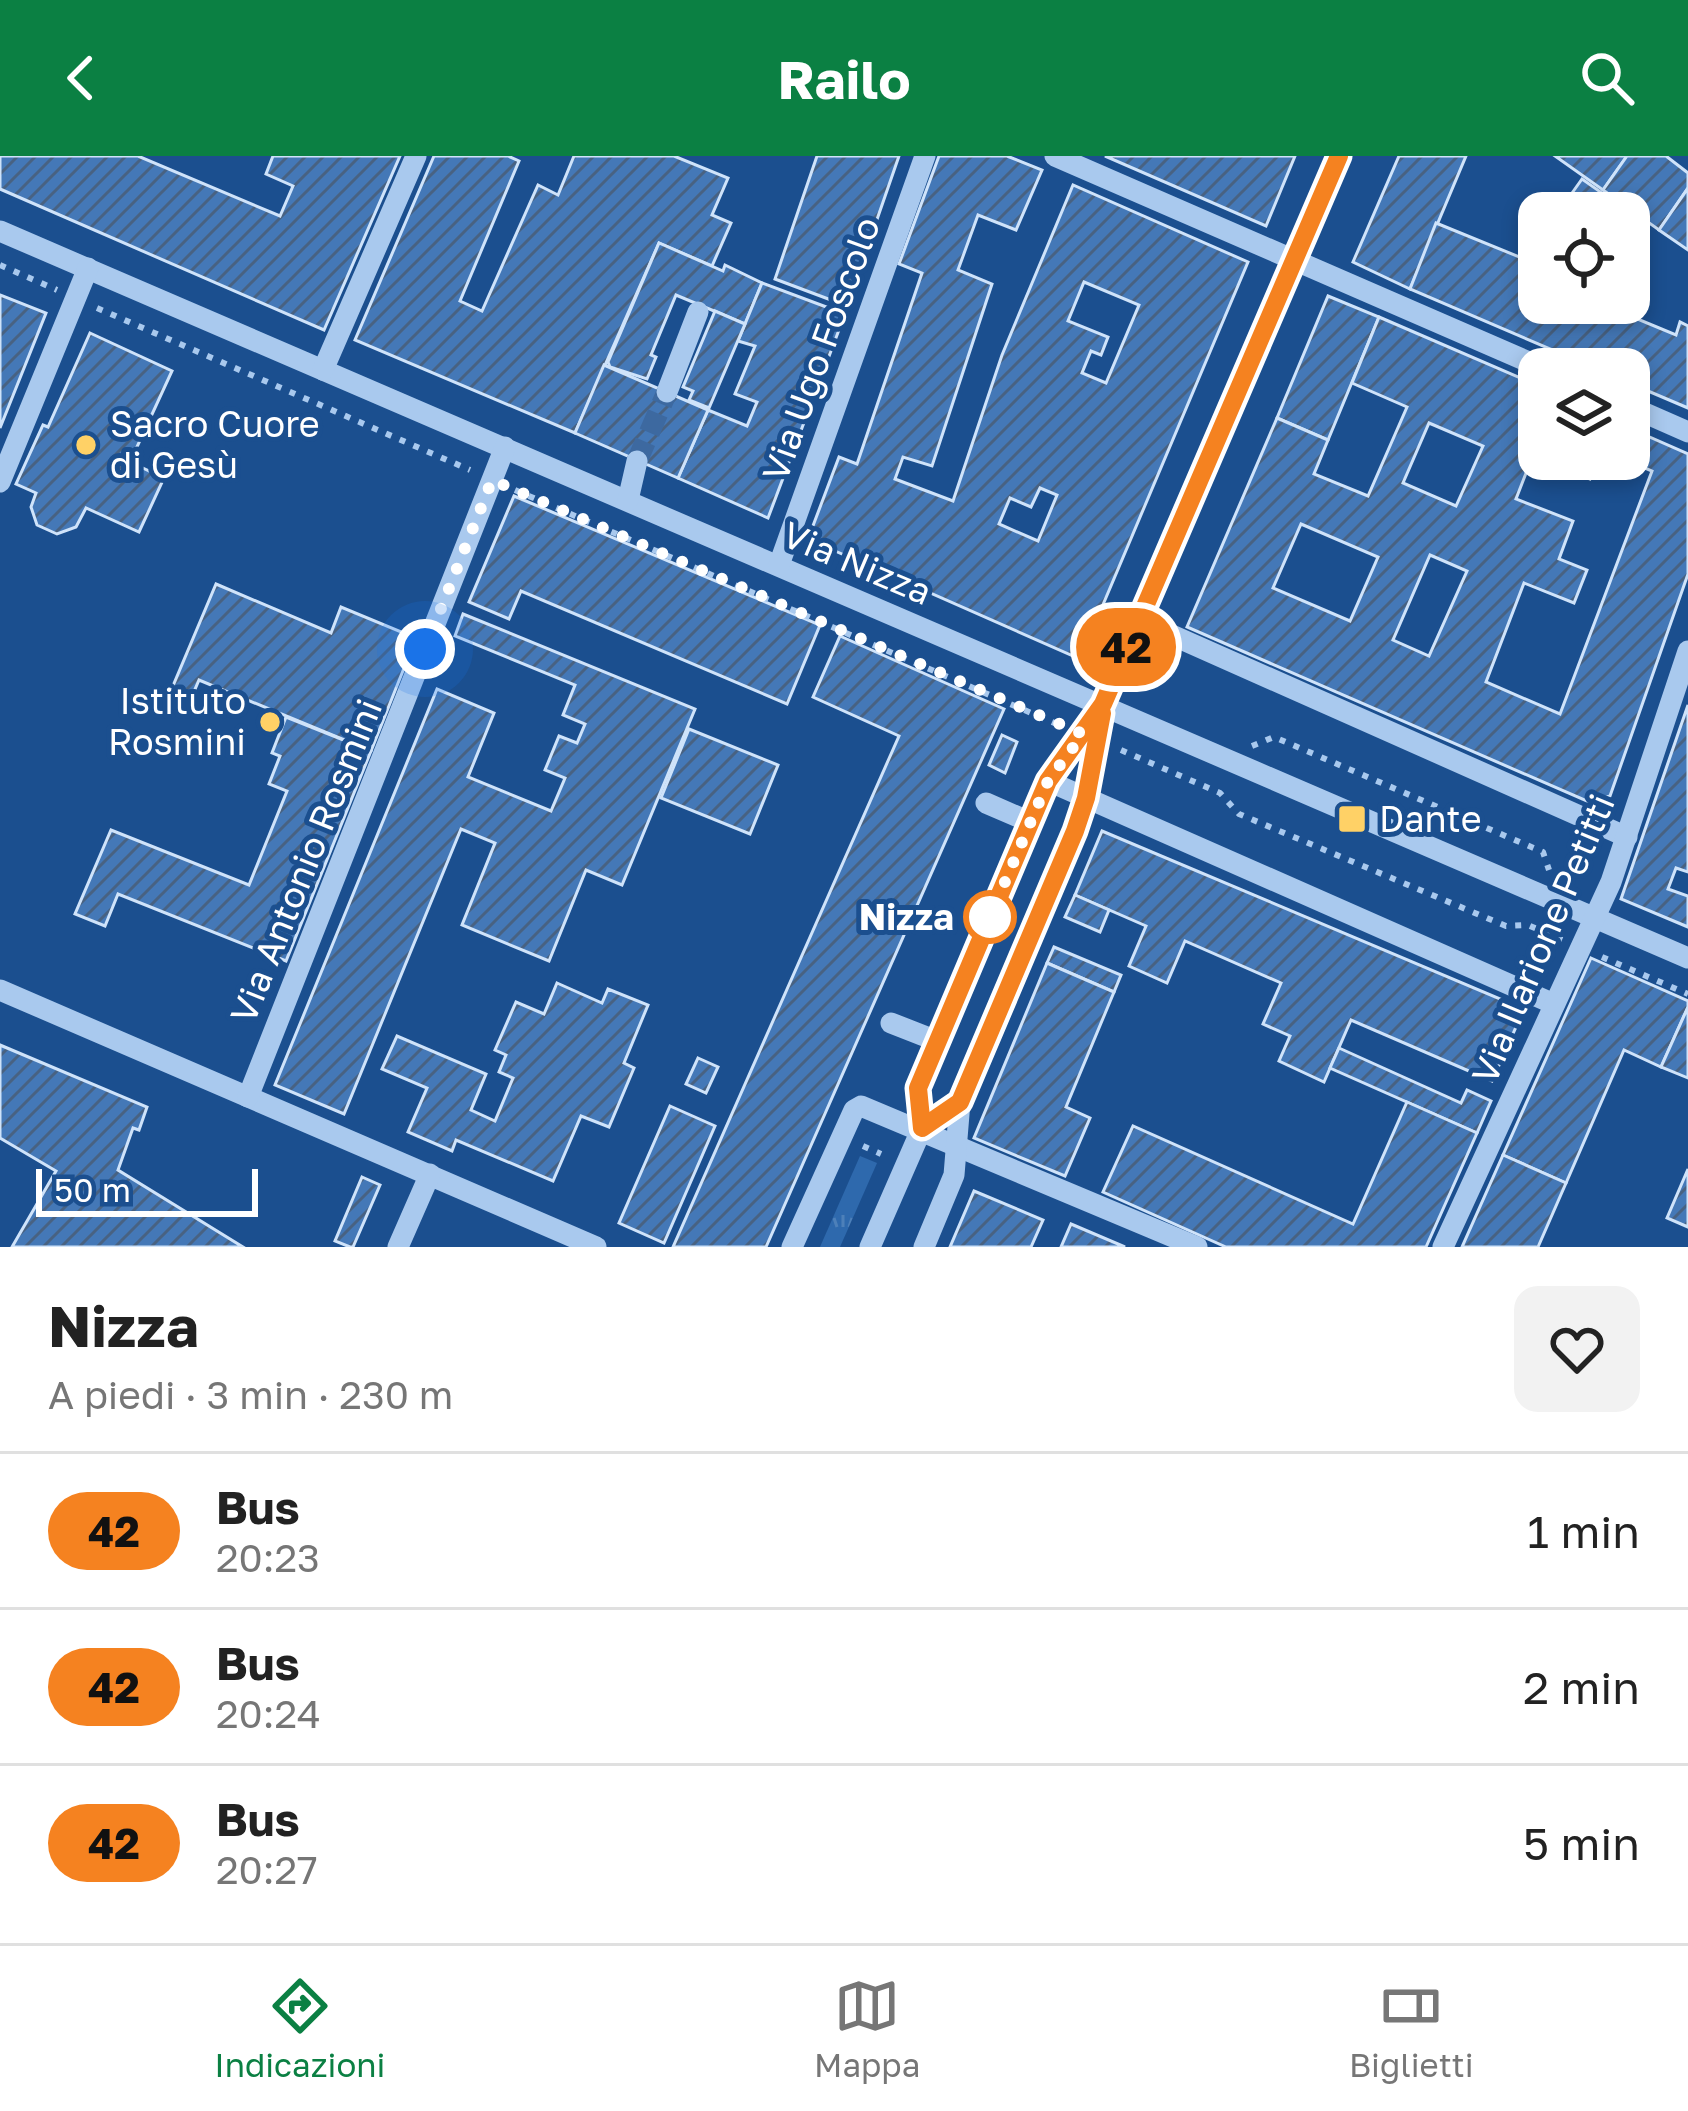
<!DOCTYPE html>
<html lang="it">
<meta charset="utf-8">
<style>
:root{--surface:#fff;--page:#f2f2f2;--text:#222;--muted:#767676;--line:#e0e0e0;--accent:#0b8043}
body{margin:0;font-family:"Golos Text",sans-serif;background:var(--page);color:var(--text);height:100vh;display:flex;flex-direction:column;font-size:45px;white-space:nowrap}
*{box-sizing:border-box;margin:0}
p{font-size:39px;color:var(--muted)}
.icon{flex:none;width:66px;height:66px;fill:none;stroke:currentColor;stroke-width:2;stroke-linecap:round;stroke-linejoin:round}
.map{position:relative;height:1091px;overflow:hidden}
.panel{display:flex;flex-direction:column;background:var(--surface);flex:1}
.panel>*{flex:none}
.badge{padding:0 24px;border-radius:39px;font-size:42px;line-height:78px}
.tools{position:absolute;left:1518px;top:36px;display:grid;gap:24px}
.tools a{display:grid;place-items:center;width:132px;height:132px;border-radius:24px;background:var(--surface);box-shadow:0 6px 18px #0003;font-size:60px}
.scale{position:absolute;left:36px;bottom:30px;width:222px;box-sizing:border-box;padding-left:12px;border:6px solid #fff;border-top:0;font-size:33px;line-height:42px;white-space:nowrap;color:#fff;-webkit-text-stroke:9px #1b4f8f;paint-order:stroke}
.you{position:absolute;width:60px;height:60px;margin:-30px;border:9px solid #fff;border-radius:50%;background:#1a73e8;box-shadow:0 0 0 18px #1a73e833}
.map>.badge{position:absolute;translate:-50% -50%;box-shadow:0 0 0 6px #fff}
.round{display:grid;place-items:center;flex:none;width:126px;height:126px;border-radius:24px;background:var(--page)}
.headline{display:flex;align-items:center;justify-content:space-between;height:204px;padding:0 48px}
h1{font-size:57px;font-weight:700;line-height:90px}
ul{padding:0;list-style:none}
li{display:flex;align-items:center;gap:36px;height:156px;padding:0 48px;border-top:3px solid var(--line)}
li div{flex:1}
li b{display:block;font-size:45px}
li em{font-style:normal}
li .badge{min-width:132px;font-weight:700;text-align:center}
header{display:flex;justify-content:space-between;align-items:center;height:156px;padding:0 48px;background:var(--accent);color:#fff;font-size:54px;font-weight:700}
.menu{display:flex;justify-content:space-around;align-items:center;height:168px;border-top:3px solid var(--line);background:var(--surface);font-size:33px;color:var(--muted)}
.menu a{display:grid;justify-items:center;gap:6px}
.menu .selected{color:var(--accent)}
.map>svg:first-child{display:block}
.grass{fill:url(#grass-tufts)}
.building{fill:url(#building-hatch);stroke:#cfe3fa;stroke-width:3;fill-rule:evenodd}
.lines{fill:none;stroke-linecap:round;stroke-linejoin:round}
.minor-tunnel{stroke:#3d69a0;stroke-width:21;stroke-dasharray:21 10;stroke-linecap:butt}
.path{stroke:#a9c9ee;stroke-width:6;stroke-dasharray:6 9;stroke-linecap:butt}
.minor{stroke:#a9c9ee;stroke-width:21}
.line-casing{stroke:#fff;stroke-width:27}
.line{stroke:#f58220;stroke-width:18}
.walk{stroke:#fff;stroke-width:12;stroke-dasharray:0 21.6}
.poi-dot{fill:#ffd166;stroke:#1b4f8f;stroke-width:4.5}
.stop-dot{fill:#fff;stroke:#f58220;stroke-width:6}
.labels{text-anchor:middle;stroke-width:10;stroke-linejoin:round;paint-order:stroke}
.street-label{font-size:36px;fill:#fff;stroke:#1b4f8f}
.poi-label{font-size:36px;fill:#fff;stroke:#1b4f8f;text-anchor:start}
.stop-label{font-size:36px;font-weight:bold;fill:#fff;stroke:#1b4f8f;text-anchor:end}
</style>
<header><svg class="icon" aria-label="back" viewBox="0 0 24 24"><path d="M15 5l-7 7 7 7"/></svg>Railo<svg class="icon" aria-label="search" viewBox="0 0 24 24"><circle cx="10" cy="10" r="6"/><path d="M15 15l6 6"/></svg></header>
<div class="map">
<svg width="1688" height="1091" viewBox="0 0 1688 1091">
<defs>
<pattern id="grass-tufts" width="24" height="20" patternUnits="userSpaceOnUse" patternTransform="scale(3)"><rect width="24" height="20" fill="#2e69ad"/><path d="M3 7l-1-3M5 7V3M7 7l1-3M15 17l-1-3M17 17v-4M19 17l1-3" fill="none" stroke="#4d80b9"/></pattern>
<pattern id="building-hatch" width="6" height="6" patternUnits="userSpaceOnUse" patternTransform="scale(3)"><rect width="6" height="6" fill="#4478b7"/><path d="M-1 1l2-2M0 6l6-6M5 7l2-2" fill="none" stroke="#486282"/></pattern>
</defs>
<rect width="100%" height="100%" fill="#1b4f8f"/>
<path class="grass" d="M860 1000 877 1007 840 1091H820Z"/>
<g class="building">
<path d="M0 0H138L280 60 293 30 266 18 273 0H400L324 174 0 33Z"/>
<path d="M434 0H508L519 5 460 145 482 155 538 29 558 39 574 0H674L728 22 712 59 731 67 712 110 659 87 575 277 355 184Z"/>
<path d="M817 0H899L847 150 775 123Z"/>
<path d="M939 0H1007L1042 14 1016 74 978 59 958 114 992 128 932 310 903 301 895 323 953 345 1002 199 1073 29 1248 106 1080 503 808 383 839 301 857 308 922 117 899 108ZM1084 126 1139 149 1106 227 1082 217 1091 195 1101 199 1108 181 1068 165ZM1040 332 1057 339 1038 385 999 368 1010 342 1031 351Z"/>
<path d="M1105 0H1295L1266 70Z"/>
<path d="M1399 0H1466L1410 133 1353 106Z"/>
<path d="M1555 0H1627L1603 34Z"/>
<path d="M1627 0H1666L1688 17V32L1659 74 1603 34Z"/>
<path d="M1582 23 1602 37 1588 57H1563L1560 54Z"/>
<path d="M1688 32V94L1659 74Z"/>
<path d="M1436 67 1539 109V147H1599L1676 179 1680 166 1688 170V252L1629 227V213H1597L1410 133Z"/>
<path d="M659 87 723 115 725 109 762 127 745 168 676 139 651 199 656 201 647 223 610 211 608 206Z"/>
<path d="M762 127 845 158 768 362 678 322 708 254 747 270 757 246 735 238 755 190 738 185Z"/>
<path d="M0 139 46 157 0 272Z"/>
<path d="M1328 140 1379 161 1328 284 1277 262Z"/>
<path d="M715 155 745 168 709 252 689 244 693 235 683 231Z"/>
<path d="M1379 161 1539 230V302L1533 299 1516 343 1573 365 1559 403 1587 414 1574 447 1524 427 1486 526 1560 558 1652 315 1624 303H1629V272L1688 298V418L1610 640 1589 646 1187 471 1277 262 1328 284 1314 318 1368 340 1407 251 1352 227ZM1429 267 1483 290 1456 350 1403 327ZM1301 368 1378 401 1350 465 1273 432ZM1430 399 1467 415 1429 500 1393 484Z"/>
<path d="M90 177 172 215 130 306 164 322 139 376 86 352 76 371 57 378 37 369 31 351 36 337 16 328 43 269 48 271Z"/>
<path d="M604 209 708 254 678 322 575 277Z"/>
<path d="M1542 303H1599L1590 323Z"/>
<path d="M514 340 820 469 787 548 521 435 509 463 469 446Z"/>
<path d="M216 428 331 477 341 451 416 482 371 595 199 524 190 545 170 537Z"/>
<path d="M463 458 695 553 622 729 586 714 549 805 462 769 495 687 461 673 344 958 275 929 437 533 494 557 468 621 551 655 565 622 545 614 559 580 577 587 585 568 563 559 575 529 455 480Z"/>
<path d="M840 480 1004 553 766 1091H673L899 580 813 541Z"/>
<path d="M1688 549V716L1676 712 1668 733 1688 740V771L1621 743Z"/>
<path d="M286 561 371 595 286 805 118 738 105 770 75 758 111 674 249 729 287 635 269 628 280 600 272 597Z"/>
<path d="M689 573 778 609 750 678 661 642Z"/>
<path d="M1002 579 1017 586 1005 617 989 609Z"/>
<path d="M1102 675 1524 853 1492 925 1351 864 1324 926 1279 905 1290 880 1263 868 1281 827 1185 785 1167 827 1129 810 1146 770 1075 739Z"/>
<path d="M1075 739 1109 754 1100 776 1065 761Z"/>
<path d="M1054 791 1121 819 1114 836 1047 807Z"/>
<path d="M1591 802 1688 845V851L1661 911 1624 894 1566 1027 1503 999Z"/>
<path d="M1047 807 1114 836 1066 951 1090 962 1065 1020 974 982Z"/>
<path d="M557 827 602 847 608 833 648 849 624 907 634 912 609 971 581 960 553 1025 456 984 452 995 408 976 427 932 382 913 397 880 486 918 471 954 495 965 513 922 499 916 506 899 495 894 516 846 544 858Z"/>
<path d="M1688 851V922L1661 911Z"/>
<path d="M0 889 147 951 139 974 133 972 118 1014 243 1091H12L56 1015 0 982Z"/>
<path d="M1339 892 1461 947 1467 934 1491 945 1477 977 1330 912Z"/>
<path d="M698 902 718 911 706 937 686 928Z"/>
<path d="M1407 946 1477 977 1426 1091H1226L1103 1036 1133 970 1353 1068Z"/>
<path d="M670 950 715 970 664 1087 619 1067Z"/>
<path d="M1503 999 1566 1027 1538 1091H1462Z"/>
<path d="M1688 1013V1071L1667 1062Z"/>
<path d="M362 1021 380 1029 353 1091H350L335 1085Z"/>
<path d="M974 1035 1043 1064 1031 1091H950Z"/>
<path d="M1071 1068 1125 1091H1061Z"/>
</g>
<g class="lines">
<path class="minor-tunnel" d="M637 305 667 236"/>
<g class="path">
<path d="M0 109 57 134"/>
<path d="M97 152 470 314"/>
<path d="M515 334 1059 569"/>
<path d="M1252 590 1274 581 1543 696 1549 714"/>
<path d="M1121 594 1220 637 1239 658 1506 770 1528 769 1562 784"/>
<path d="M1602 801 1688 838"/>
<path d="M863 990 881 998"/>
</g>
<g class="minor">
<path d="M1055 0 1545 213"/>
<path d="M0 75 1688 802"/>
<path d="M323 214 416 0"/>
<path d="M667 236 698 156"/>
<path d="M1629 250 1688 276"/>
<path d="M0 326 88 112"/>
<path d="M628 344 637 305"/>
<path d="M779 409 925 0"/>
<path d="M1138 464 1627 681"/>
<path d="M1048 625 1554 848"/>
<path d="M986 647 1030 666"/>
<path d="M0 834 596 1091"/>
<path d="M891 867 937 885"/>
<path d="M248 941 505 291"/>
<path d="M922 972 960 946 1075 675C1094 619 1098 561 1120 506L1339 0"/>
<path d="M398 1091 430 1018"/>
<path d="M792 1091 854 954 861 950 1197 1091"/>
<path d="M870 1091 922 972 918 932 1039 646 1048 625 1098 557"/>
<path d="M924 1091 954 1019 960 946"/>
<path d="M1443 1091 1611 726 1688 495"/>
</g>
</g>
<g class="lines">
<defs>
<path id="line" d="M1102 557 1086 642 1075 675 960 946 922 972 918 932 1039 646 1048 625 1103 548 1339 0"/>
</defs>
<use href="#line" class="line-casing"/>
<use href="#line" class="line"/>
<path class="walk" d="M425 493 492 324 1083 578 1048 625 990 761"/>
</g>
<g class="poi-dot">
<circle cx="86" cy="289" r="12"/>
<circle cx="270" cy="566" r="12"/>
<rect x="1337" y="648" width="30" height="30" rx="6"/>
</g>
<circle class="stop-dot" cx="990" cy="761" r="24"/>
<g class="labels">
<g class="street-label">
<text transform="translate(821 193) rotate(-70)" y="13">Via Ugo Foscolo</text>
<text transform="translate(857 407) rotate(23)" y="13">Via Nizza</text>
<text transform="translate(306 705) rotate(-68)" y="13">Via Antonio Rosmini</text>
<text transform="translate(1543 783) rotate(-67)" y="13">Via Ilarione Petitti</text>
</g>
<g class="poi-label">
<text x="110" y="281">Sacro Cuore<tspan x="110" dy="41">di Gesù</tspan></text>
<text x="246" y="558" text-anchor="end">Istituto<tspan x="246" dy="41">Rosmini</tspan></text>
<text x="1379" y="676">Dante</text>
</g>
<g class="stop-label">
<text x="954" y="774">Nizza</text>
</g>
</g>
</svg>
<div class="tools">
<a><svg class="icon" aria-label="locate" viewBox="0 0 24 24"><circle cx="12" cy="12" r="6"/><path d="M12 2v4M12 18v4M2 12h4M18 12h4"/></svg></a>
<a><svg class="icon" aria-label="layers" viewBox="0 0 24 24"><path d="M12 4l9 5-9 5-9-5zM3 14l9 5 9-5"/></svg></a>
</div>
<div class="scale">50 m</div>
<div class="you" style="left:425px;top:493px"></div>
<b class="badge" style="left:1126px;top:491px;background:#f58220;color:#111">42</b>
</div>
<section class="panel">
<div class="headline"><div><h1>Nizza</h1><p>A piedi · 3 min · 230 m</p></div><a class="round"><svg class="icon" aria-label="heart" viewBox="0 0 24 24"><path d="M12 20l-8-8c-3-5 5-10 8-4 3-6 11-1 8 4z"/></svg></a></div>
<ul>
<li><span class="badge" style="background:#f58220;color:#111">42</span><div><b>Bus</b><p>20:23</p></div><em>1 min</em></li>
<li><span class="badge" style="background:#f58220;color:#111">42</span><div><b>Bus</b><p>20:24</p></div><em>2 min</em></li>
<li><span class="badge" style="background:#f58220;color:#111">42</span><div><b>Bus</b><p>20:27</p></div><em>5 min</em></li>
</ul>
</section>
<nav class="menu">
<a class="selected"><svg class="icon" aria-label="directions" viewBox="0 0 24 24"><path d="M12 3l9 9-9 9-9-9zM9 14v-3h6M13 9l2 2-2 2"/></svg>Indicazioni</a>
<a><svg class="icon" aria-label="map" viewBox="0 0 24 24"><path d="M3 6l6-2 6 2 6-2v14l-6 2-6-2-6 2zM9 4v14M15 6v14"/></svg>Mappa</a>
<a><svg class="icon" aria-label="tickets" viewBox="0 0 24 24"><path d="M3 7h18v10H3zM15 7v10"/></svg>Biglietti</a>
</nav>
